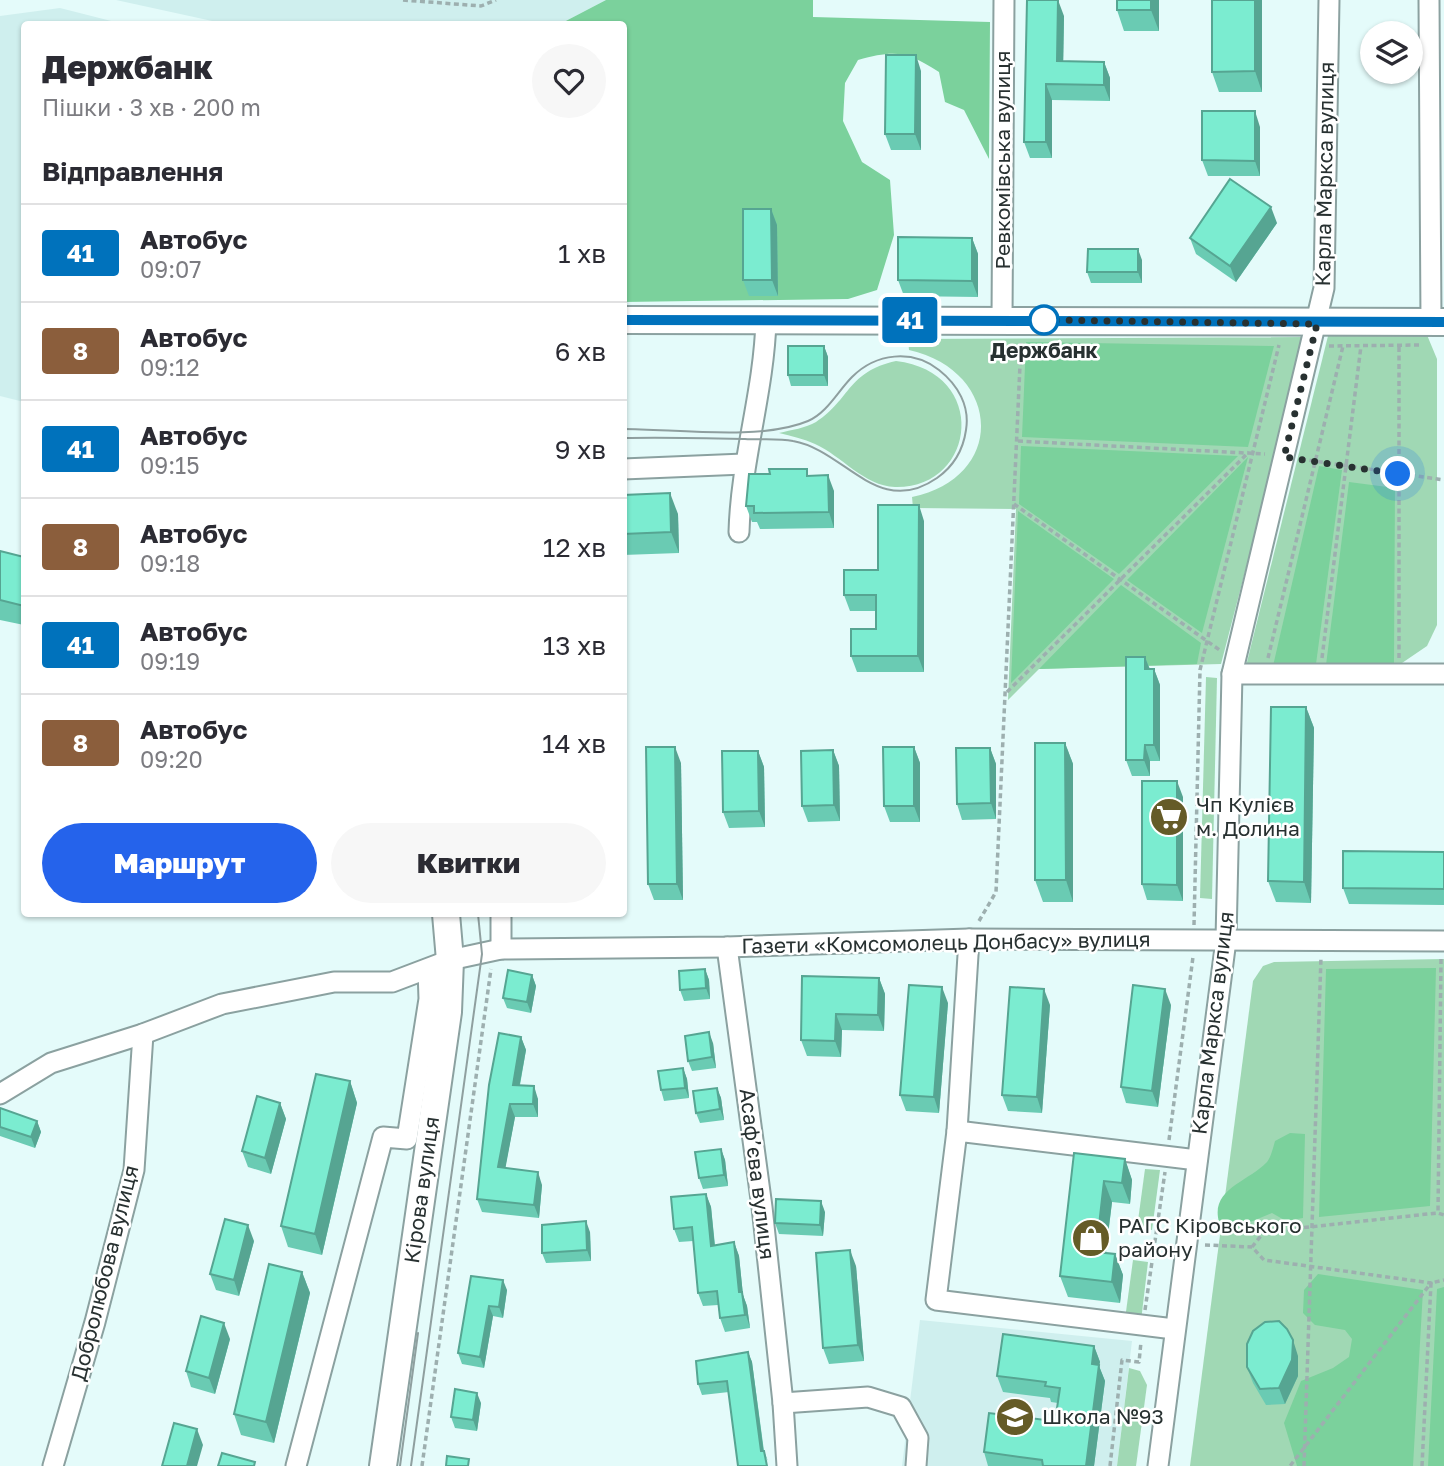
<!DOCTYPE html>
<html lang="uk">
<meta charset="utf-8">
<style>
:root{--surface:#fff;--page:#f7f7f7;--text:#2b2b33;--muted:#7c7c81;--line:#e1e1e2;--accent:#2563eb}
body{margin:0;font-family:"Golos Text",sans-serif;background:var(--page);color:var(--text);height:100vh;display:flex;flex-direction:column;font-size:26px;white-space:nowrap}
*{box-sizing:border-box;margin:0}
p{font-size:23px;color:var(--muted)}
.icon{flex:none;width:38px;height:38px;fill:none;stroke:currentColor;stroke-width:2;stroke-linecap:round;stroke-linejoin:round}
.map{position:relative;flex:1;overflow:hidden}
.drawer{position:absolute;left:21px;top:21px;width:606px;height:896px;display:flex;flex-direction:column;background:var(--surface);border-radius:7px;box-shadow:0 2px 5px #0004}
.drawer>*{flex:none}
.badge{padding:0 14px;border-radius:5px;font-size:24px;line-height:46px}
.buttons{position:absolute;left:1360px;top:21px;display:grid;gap:14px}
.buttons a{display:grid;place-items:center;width:63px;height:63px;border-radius:50%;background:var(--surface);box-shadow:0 2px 5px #0004;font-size:35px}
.you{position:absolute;width:35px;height:35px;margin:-18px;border:5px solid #fff;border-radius:50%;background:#1a73e8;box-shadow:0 0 0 10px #1a73e833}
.map>.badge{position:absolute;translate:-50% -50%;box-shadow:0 0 0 4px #fff}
h2{padding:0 21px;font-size:26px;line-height:63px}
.round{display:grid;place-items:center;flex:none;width:74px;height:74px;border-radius:37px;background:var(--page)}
.head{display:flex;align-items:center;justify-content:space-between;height:119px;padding:0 21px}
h1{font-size:33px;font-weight:800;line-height:52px}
.button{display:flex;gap:14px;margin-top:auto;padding:14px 21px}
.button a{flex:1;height:80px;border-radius:42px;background:var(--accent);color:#fff;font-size:28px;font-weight:800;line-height:80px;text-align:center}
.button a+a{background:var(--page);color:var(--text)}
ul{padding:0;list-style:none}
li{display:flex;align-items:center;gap:21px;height:98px;padding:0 21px;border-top:2px solid var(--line)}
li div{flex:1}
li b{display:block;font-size:26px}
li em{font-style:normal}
li .badge{min-width:77px;font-weight:700;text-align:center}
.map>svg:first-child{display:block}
.built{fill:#cfefee}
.green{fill:#a0d8b4}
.forest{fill:#7bd19c}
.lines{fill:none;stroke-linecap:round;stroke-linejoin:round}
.minor-casing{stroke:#8ba1a0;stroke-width:23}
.major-casing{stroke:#8ba1a0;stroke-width:30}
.path{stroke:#9dafaf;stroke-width:3.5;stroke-dasharray:5 3.5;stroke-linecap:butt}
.minor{stroke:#fff;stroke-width:19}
.major{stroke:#fff;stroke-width:26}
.tram{stroke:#8f9f9f;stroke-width:2}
.wall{fill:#6acbb3}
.shaded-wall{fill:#56a592}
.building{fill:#7becd0;stroke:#56a592;stroke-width:2}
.line-casing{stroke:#fff;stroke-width:16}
.line{stroke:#0072bc;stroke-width:10}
.walk{stroke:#283131;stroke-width:7;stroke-dasharray:0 12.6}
.stop-dot{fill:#fff;stroke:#0072bc;stroke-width:3.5}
.labels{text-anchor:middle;stroke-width:5;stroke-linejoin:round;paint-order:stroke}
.street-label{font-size:21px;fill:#283131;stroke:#fff}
.stop-label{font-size:21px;font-weight:bold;fill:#283131;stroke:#fff}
.poi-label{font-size:21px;fill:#283131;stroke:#fff;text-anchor:start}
</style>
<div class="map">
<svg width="1444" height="1466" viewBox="0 0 1444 1466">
<rect width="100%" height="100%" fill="#e4fbfa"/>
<g class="built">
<path d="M116 0H606L560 24H226Z"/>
<path d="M60 8 123 24H24V402L0 396V16Z"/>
<path d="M920 1320 1132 1341 1117 1466H902Z"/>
</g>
<g class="green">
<path d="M1427 335 1437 359V625L1427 646 1402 663 1246 666 1328 336Z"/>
<path d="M1306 337 1221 664 1039 669 1008 700 1016 509 913 508 912 497C1007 477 1002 371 909 350L908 339Z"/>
<path d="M896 361C990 372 977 489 895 487 864 486 842 456 815 444 804 439 791 436 779 433 791 430 806 428 816 422 851 399 847 372 896 361Z"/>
<path d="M1206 677 1217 678 1212 899 1200 898Z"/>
<path d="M1444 959V1466H1190L1253 981 1263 966 1274 962Z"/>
<path d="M1145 1169 1160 1170 1152 1230 1137 1228Z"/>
<path d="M1133 1260 1148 1262 1141 1321 1125 1319Z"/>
<path d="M1129 1368 1140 1371 1147 1385 1136 1466H1117Z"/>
</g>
<g class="forest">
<path d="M606 0H813V17L990 22 989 159 964 110 945 102 939 72C906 51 895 50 858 60L845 83 843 121 862 162 890 180 894 235 877 290 848 299 623 302V24H560Z"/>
<path d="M1026 342 1274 346 1248 447 1022 437Z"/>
<path d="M1021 446 1238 456 1119 574 1019 504Z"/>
<path d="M1248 457 1202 633 1127 580Z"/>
<path d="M1319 466 1342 470 1316 664 1273 666Z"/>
<path d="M1349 482 1395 488 1394 663 1326 665Z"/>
<path d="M1018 511 1114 579 1011 683Z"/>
<path d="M1121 585 1201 643 1197 664 1039 669Z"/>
<path d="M1436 968 1430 1206 1319 1217 1326 969Z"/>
<path d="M1290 1133 1305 1134 1303 1218 1286 1221 1272 1213 1231 1230 1219 1222C1210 1189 1248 1182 1267 1162 1271 1157 1273 1148 1275 1141Z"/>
<path d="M1318 1274 1423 1290 1413 1466H1297L1284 1423 1301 1381 1333 1368 1349 1357 1352 1339 1345 1330 1315 1325 1303 1313 1304 1290Z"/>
<path d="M1444 1287V1466H1428L1437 1289Z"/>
</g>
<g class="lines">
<defs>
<g id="minor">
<path d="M1429 0 1431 322"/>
<path d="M1002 320 1004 0"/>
<path d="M623 469 744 464"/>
<path d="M739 532C741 459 764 392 766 320"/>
<path d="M1232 674H1444"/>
<path d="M501 914V949"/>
<path d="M727 947 762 1207 783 1403 868 1397 901 1407 918 1438 916 1466"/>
<path d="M0 1094 51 1063 143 1034 222 1004 334 982H392L450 960 501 949 727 947 969 939 1444 941"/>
<path d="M957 1131 969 939"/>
<path d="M1174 1329 936 1300 957 1131 1197 1160"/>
<path d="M783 1403 787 1466"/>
<path d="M53 1466 95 1322 134 1170 143 1034"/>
<path d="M296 1466 383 1137 407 1139 429 999 428 969"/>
<path d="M1158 1466 1226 940 1232 674 1324 288 1329 0"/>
</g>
<g id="major">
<path d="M623 320 1444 322"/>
<path d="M383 1466 448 1012 450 960 446 914"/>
</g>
</defs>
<use href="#minor" class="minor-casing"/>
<use href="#major" class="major-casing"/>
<g class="path">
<path d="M403 0 481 6 496 0"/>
<path d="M1329 346 1419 345"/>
<path d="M1018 441 1265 454"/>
<path d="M1301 459 1444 480"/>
<path d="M1014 504 1221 651"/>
<path d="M1268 658 1343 346"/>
<path d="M1322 658 1361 346"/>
<path d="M1399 658V347"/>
<path d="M1007 692 1249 452"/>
<path d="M979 921 996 892 1021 343"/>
<path d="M1194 925 1200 670 1279 345"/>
<path d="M1441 959 1438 1213 1444 1215"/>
<path d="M1169 1140 1193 957"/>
<path d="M1205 1245 1252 1247 1264 1260 1431 1283 1290 1466"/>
<path d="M1252 1247 1264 1232 1437 1213"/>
<path d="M1145 1310 1165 1172"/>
<path d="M422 1466 491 969"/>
<path d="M1110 1466 1122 1360 1139 1362 1141 1342"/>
<path d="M1304 1466 1321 957"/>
<path d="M1422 1466 1431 1283 1444 1280"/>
</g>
<use href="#minor" class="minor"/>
<use href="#major" class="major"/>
<g class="tram">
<path d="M623 429C675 429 761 441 808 421 827 413 838 391 852 377 876 353 912 349 939 370 958 385 970 406 966 430 963 451 954 466 937 478 878 519 845 450 793 441 778 438 761 440 745 439 704 438 664 437 623 438"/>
<path d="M400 1466 418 1333"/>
<path d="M411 1466 482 954 478 914"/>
</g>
</g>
<g class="wall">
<path d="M1117 0H1159V31H1124L1117 10Z"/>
<path d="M1212 0H1262V92H1219L1212 72Z"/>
<path d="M1064 16 1063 61 1104 62 1110 78V101L1052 100V158H1030L1024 142Z"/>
<path d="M921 71V150H891L885 134Z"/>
<path d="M1260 127V176H1208L1202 160Z"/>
<path d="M771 209 777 225 778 296H749L743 280Z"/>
<path d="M1277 223 1236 282 1196 254 1190 238Z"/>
<path d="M972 238 978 254V297L904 296 898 280Z"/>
<path d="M1142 260V283H1091L1087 272Z"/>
<path d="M824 346 828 357V386H791L788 375Z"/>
<path d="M810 476 834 491V528L760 529 757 522H752L746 506Z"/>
<path d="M623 495 678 514 679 553 623 555Z"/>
<path d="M924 521V672H857L851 656 876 629V611H850L844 595 878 570Z"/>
<path d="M0 551 24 557V625L0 620Z"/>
<path d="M1145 657 1150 669H1154L1160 685V761H1150V776H1132L1126 760Z"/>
<path d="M1306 707 1314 728 1311 903 1276 902 1268 881Z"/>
<path d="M1065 743 1073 764V902H1043L1035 880Z"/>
<path d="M914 747 920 763V822H890L884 806Z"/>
<path d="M990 748 996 764V819L962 820 957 804Z"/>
<path d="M833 750 839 766 840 821 808 822 802 806Z"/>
<path d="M758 751 764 767 765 827 729 828 723 812Z"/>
<path d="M681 763 683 900H654L648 884Z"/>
<path d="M1183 797V901L1147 900 1142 884Z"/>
<path d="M1444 852V905L1349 904 1343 888Z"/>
<path d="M705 969 709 980 710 999 684 1001 680 990Z"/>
<path d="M532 975 536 986 531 1013 507 1008 503 998Z"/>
<path d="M879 978 885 994 884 1031 842 1030 841 1057 807 1056 801 1040Z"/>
<path d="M948 1003 939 1113 906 1111 900 1095Z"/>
<path d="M1050 1005 1042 1113 1008 1111 1002 1095Z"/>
<path d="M1171 1005 1158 1107 1126 1103 1121 1087Z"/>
<path d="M521 1037 526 1050 520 1085 538 1099V1117H515L505 1168 542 1185 539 1218 482 1212 477 1199Z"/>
<path d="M713 1043 716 1068 692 1071 688 1061Z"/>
<path d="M683 1068 687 1079 689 1098 664 1101 661 1090Z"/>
<path d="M350 1081 357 1103 322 1255 288 1247 281 1226Z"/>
<path d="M717 1088 721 1098 724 1120 700 1123 696 1113Z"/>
<path d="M280 1103 286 1119 271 1174 248 1167 242 1151Z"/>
<path d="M0 1108 37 1121 41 1132 35 1148 0 1136Z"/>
<path d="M721 1149 725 1160 728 1186 703 1189 699 1178Z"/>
<path d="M1074 1153 1125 1159 1132 1180 1130 1204 1112 1202 1106 1253 1115 1254 1123 1275 1120 1303 1068 1297 1060 1276Z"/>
<path d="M706 1194 711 1207 715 1245 734 1242 739 1256 743 1295 747 1306 750 1328 725 1332 720 1318 718 1305 703 1306 698 1293 693 1241 679 1242 674 1229Z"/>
<path d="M825 1212 823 1236 779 1234 775 1223Z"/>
<path d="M590 1232 591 1261 546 1263 542 1253Z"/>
<path d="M254 1241 239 1296 216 1290 210 1274Z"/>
<path d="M856 1266 864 1361 829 1364 823 1348Z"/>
<path d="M302 1272 310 1293 274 1443 241 1435 234 1414Z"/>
<path d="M471 1276 507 1290 503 1318 493 1316 484 1368 462 1364 458 1353Z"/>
<path d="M230 1339 215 1394 191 1387 186 1371Z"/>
<path d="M1094 1346 1100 1362 1099 1366 1105 1381 1094 1466H988L984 1452 1056 1415 1058 1403 1051 1402 1050 1398 1003 1392 997 1376Z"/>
<path d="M748 1352 752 1362 764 1451 768 1461 729 1392 702 1395 698 1384Z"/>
<path d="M1298 1356V1376L1285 1404 1266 1405 1253 1383 1247 1367Z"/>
<path d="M481 1403 477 1431 455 1428 451 1417Z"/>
</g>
<g class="shaded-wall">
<path d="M1058 0 1064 16 1063 77 1057 61Z"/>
<path d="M1151 0H1159V31L1151 10Z"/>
<path d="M1255 0H1262V92L1255 71Z"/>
<path d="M916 55 921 71V150L915 134Z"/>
<path d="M1104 62 1110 78V101L1104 85Z"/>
<path d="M1046 84 1052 100V158L1046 142Z"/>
<path d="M1255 111 1260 127V176L1255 161Z"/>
<path d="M1271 207 1277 223 1236 282 1230 266Z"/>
<path d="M771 209 777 225 778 296 772 280Z"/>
<path d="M972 238 978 254V297L972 281Z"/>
<path d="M1138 249 1142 260V283L1138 272Z"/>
<path d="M824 346 828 357V386L824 375Z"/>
<path d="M828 475 834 491V528L829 512Z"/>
<path d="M670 493 678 514 679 553 671 532Z"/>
<path d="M919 505 924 521V672L918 656Z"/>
<path d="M1145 657 1151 673 1145 669Z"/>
<path d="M1154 669 1160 685V761L1154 745Z"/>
<path d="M1306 707 1314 728 1311 903 1304 882Z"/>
<path d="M1065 743 1073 764V902L1066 880Z"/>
<path d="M1145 745 1150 761V776L1144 760Z"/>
<path d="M675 747 681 763 683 900 677 884Z"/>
<path d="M914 747 920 763V822L914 806Z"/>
<path d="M990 748 996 764V819L991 803Z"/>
<path d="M833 750 839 766 840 821 834 805Z"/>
<path d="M758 751 764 767 765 827 759 811Z"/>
<path d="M1177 781 1183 797V901L1177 885Z"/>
<path d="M705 969 709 980 710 999 706 988Z"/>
<path d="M532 975 536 986 531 1013 527 1002Z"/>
<path d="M879 978 885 994 884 1031 878 1015Z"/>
<path d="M942 987 948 1003 939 1113 934 1097Z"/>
<path d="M1044 989 1050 1005 1042 1113 1037 1097Z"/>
<path d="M1165 989 1171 1005 1158 1107 1152 1091Z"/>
<path d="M836 1014 842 1030 841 1057 835 1041Z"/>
<path d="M709 1032 713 1043 716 1068 712 1057Z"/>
<path d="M521 1037 526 1050 517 1099 513 1085Z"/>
<path d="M683 1068 687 1079 689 1098 685 1088Z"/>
<path d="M350 1081 357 1103 322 1255 315 1234Z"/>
<path d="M534 1086 538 1099V1117L533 1104Z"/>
<path d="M717 1088 721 1098 724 1120 720 1109Z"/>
<path d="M280 1103 286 1119 271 1174 265 1158Z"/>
<path d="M510 1104 515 1117 503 1181 498 1167Z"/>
<path d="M37 1121 41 1132 35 1148 31 1137Z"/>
<path d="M721 1149 725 1160 728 1186 724 1175Z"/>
<path d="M1125 1159 1132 1180 1130 1204 1122 1183Z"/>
<path d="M538 1172 542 1185 539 1218 534 1205Z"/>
<path d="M1104 1181 1112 1202 1103 1273 1096 1252Z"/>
<path d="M706 1194 711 1207 716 1259 711 1246Z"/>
<path d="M821 1201 825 1212 823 1236 820 1225Z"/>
<path d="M586 1221 590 1232 591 1261 587 1250Z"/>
<path d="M248 1225 254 1241 239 1296 234 1280Z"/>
<path d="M734 1242 739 1256 743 1295 747 1306 750 1328 739 1292Z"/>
<path d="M850 1250 856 1266 864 1361 858 1345Z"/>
<path d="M1115 1254 1123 1275 1120 1303 1112 1282Z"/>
<path d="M302 1272 310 1293 274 1443 266 1422Z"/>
<path d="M503 1280 507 1290 503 1318 499 1307Z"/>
<path d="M489 1306 493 1316 484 1368 480 1357Z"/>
<path d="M224 1323 230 1339 215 1394 209 1378Z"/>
<path d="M1293 1340 1298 1356V1376L1285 1404 1279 1388Z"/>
<path d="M1094 1346 1100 1362 1099 1366 1105 1381 1094 1466H1086L1092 1364Z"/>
<path d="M748 1352 752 1362 765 1462 761 1451Z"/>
<path d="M477 1393 481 1403 477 1431 473 1420Z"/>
<path d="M197 1429 203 1445 197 1466H187Z"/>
</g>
<g class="building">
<path d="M1027 0H1058L1057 61 1104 62V85L1046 84V142H1024Z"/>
<rect x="1117" y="0" width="34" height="10"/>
<path d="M1212 0H1255V71L1212 72Z"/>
<path d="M886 55H916L915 134H885Z"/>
<path d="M1202 111H1255V161L1202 160Z"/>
<path d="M1230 179 1271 207 1230 266 1190 238Z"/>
<path d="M743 209H771L772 280H743Z"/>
<path d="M898 237 972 238V281L898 280Z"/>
<path d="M1088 249H1138V272H1087Z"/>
<rect x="788" y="346" width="36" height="29"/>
<path d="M769 469H807V476L828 475 829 512 754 513V506H746L749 474H770Z"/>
<path d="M670 493 671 532 623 534V495Z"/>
<path d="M878 505H919L918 656H851V629H876V595H844V570H878Z"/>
<path d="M0 551 24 557V606L0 600Z"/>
<path d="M1126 657H1145V669H1154V745H1145L1144 760H1126Z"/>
<path d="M1271 707H1306L1304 882 1268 881Z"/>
<path d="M1035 743H1065L1066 880H1035Z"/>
<path d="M646 747H675L677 884H648Z"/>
<path d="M883 747H914V806H884Z"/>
<path d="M956 748H990L991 803 957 804Z"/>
<path d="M833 750 834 805 802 806 801 751Z"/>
<path d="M722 751H758L759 811 723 812Z"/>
<path d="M1142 781H1177V885L1142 884Z"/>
<path d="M1343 851 1444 852V889L1343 888Z"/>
<path d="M705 969 706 988 680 990 679 971Z"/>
<path d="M508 970 532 975 527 1002 503 998Z"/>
<path d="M802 976 879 978 878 1015 836 1014 835 1041 801 1040Z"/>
<path d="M909 985 942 987 934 1097 900 1095Z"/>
<path d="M1133 985 1165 989 1152 1091 1121 1087Z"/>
<path d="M1010 987 1044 989 1037 1097 1002 1095Z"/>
<path d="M709 1032 712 1057 688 1061 685 1036Z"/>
<path d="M499 1033 521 1037 513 1085 534 1086 533 1104H510L498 1167 538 1172 534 1205 477 1199 489 1085Z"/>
<path d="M683 1068 685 1088 661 1090 658 1071Z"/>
<path d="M316 1074 350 1081 315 1234 281 1226Z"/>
<path d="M717 1088 720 1109 696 1113 693 1091Z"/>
<path d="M257 1096 280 1103 265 1158 242 1151Z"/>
<path d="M0 1108 37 1121 31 1137 0 1127Z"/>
<path d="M721 1149 724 1175 699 1178 695 1152Z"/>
<path d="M1074 1153 1125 1159 1122 1183 1104 1181 1096 1252 1115 1254 1112 1282 1060 1276Z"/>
<path d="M706 1194 711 1246 734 1242 739 1292H742L745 1315 720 1318 717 1291 698 1293 692 1227 674 1229 671 1197Z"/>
<path d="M776 1199 821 1201 820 1225 775 1223Z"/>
<path d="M225 1219 248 1225 234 1280 210 1274Z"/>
<path d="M586 1221 587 1250 542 1253V1225Z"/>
<path d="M850 1250 858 1345 823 1348 816 1253Z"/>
<path d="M269 1264 302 1272 266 1422 234 1414Z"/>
<path d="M471 1276 503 1280 499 1307 489 1306 480 1357 458 1353Z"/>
<path d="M201 1316 224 1323 209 1378 186 1371Z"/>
<path d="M1279 1321 1287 1329 1293 1340 1292 1360 1279 1388 1260 1389 1247 1367V1344L1253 1331 1265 1322Z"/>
<path d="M1003 1334 1094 1346 1092 1364 1099 1365 1086 1466H1043L1042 1460 984 1452 989 1413 1045 1420 1046 1414 1056 1415 1060 1388 1045 1386 1046 1382 997 1376Z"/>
<path d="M748 1352 761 1451H764L767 1466H738L727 1381 698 1384 696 1361Z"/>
<path d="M455 1389 477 1393 473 1420 451 1417Z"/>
<path d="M174 1423 197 1429 187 1466H162Z"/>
<path d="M222 1453 255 1462 254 1466H218Z"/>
<path d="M447 1456 469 1459 468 1466H446Z"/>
</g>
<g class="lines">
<defs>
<path id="line" d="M623 320 1444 322"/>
</defs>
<use href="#line" class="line-casing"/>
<use href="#line" class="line"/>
<path class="walk" d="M1044 320 1317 324 1284 457 1398 474"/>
</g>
<defs>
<symbol id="supermarket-disc" viewBox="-11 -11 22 22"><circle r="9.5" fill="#655b27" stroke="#fff"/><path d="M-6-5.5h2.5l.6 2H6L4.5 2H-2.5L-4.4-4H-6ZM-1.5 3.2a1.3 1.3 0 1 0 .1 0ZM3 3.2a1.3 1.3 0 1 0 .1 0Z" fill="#fff"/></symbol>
<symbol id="shop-disc" viewBox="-11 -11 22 22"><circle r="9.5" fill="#655b27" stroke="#fff"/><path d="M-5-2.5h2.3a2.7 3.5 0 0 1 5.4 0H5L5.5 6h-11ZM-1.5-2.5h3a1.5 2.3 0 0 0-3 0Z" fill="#fff"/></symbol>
<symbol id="school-disc" viewBox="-11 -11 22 22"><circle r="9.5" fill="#655b27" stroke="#fff"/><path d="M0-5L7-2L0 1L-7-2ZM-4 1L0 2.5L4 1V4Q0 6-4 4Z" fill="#fff"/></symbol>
</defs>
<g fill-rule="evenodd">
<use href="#supermarket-disc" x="1147" y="795" width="44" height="44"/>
<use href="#shop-disc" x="1069" y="1216" width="44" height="44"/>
<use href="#school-disc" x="993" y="1395" width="44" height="44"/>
</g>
<circle class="stop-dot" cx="1044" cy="320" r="14"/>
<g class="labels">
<g class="street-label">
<text transform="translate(1003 160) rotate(-90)" y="7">Ревкомівська вулиця</text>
<text transform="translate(1325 174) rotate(-89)" y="7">Карла Маркса вулиця</text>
<text transform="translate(946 943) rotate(-1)" y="7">Газети «Комсомолець Донбасу» вулиця</text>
<text transform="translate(1213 1023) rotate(-83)" y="7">Карла Маркса вулиця</text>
<text transform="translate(757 1174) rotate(83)" y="7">Асаф’єва вулиця</text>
<text transform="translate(422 1190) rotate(-82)" y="7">Кірова вулиця</text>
<text transform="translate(105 1273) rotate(-76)" y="7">Добролюбова вулиця</text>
</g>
<g class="stop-label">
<text x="1044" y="358">Держбанк</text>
</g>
<g class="poi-label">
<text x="1196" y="812">Чп Кулієв<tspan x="1196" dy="24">м. Долина</tspan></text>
<text x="1118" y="1233">РАГС Кіровського<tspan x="1118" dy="24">району</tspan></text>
<text x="1042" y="1424">Школа №93</text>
</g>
</g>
</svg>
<div class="buttons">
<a><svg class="icon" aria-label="layers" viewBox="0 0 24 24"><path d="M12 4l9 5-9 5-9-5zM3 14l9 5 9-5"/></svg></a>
</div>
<div class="you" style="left:1398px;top:474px"></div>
<b class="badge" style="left:910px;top:320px;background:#0072bc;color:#fff">41</b>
<section class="drawer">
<div class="head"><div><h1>Держбанк</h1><p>Пішки · 3 хв · 200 m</p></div><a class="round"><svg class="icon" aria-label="heart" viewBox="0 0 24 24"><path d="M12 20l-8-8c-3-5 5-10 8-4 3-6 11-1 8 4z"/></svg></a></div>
<h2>Відправлення</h2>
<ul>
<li><span class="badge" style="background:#0072bc;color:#fff">41</span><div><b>Автобус</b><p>09:07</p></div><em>1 хв</em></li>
<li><span class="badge" style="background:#8b5e3c;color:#fff">8</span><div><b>Автобус</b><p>09:12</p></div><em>6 хв</em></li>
<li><span class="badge" style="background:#0072bc;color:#fff">41</span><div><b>Автобус</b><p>09:15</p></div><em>9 хв</em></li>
<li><span class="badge" style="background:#8b5e3c;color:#fff">8</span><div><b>Автобус</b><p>09:18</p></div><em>12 хв</em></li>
<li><span class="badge" style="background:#0072bc;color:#fff">41</span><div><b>Автобус</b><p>09:19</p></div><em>13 хв</em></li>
<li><span class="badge" style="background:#8b5e3c;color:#fff">8</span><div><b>Автобус</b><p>09:20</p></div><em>14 хв</em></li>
</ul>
<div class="button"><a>Маршрут</a><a>Квитки</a></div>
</section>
</div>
